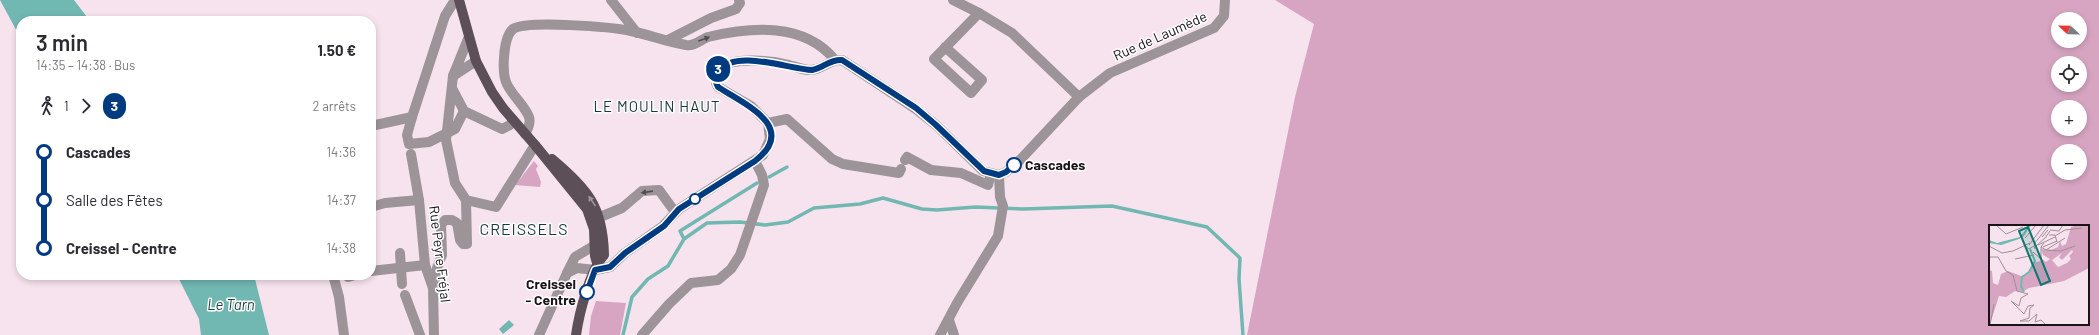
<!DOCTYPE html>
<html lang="fr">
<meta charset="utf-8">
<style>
:root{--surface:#fff;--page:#f2f2f3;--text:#2b2b33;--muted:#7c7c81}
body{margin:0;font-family:Barlow,sans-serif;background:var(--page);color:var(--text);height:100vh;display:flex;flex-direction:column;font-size:15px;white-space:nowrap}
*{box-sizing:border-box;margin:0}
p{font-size:13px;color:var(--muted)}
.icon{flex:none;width:22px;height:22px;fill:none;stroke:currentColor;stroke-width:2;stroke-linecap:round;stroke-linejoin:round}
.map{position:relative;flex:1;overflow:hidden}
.drawer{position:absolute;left:16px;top:16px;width:360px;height:264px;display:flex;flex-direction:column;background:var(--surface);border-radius:16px;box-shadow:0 2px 6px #0003}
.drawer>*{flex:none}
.badge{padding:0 8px;border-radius:13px;font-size:14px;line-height:26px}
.needle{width:26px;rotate:292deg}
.buttons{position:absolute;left:2051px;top:12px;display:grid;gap:8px}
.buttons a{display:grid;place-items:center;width:36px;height:36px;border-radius:50%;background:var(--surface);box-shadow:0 2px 6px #0003;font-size:20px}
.map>.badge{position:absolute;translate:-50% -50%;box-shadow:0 0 0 2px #fff}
.legs{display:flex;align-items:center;gap:6px;height:44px;padding:0 20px;font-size:13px}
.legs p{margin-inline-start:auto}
.head{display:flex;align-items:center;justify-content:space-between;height:68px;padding:0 20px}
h1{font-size:22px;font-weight:600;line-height:30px}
ul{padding:0 20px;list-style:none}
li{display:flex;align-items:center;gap:14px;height:48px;font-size:15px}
li i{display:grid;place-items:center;width:6px;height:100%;margin:0 5px;background:currentColor}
li i::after{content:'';width:10px;height:10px;margin:-5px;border:3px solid;border-radius:50%;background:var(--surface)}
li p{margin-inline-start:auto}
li:first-child i{background:linear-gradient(#0000 50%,currentColor 0)}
li:last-child i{background:linear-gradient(currentColor 50%,#0000 0)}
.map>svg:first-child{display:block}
.green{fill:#d7a5c2;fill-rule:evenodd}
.water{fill:#71b7b2}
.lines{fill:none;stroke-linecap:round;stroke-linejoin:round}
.stream{stroke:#71b7b2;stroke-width:3.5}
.minor{stroke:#9c9499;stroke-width:10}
.major{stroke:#5d4f57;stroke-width:10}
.oneway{fill:#544c51}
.oneway2{fill:#9e959a}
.line-1-casing{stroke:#fff;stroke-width:9}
.line-1{stroke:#003b80;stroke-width:6}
.stop-1-dot{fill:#fff;stroke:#003b80;stroke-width:2}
.labels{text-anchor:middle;stroke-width:3;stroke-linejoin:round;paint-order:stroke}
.street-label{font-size:14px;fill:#191216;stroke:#fff}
.stop-label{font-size:14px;font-weight:bold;fill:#191216;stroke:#fff;text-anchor:start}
.neighbourhood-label{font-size:15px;letter-spacing:1px;fill:#173937;stroke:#fff}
.water-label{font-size:15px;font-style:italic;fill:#1c3e3c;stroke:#fff}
.quarter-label{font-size:16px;letter-spacing:1px;fill:#173937;stroke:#fff}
.inset-river{fill:none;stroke:#71b7b2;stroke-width:2}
.inset-road{fill:none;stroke:#9e8f98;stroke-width:1}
.view{fill:#0f766e;fill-opacity:0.15;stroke:#0f766e;stroke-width:2}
.inset-edge{fill:none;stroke:#191216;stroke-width:2}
</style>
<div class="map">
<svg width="2099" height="335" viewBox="0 0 2099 335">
<rect width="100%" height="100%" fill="#f7e3ee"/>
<g class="green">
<path d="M1275 0H2099V335H1247L1295 97 1314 24ZM2058 19H2080V41H2058ZM2058 63H2080V85H2058ZM2058 107H2080V129H2058ZM2058 151H2080V173H2058ZM1990 226H2088V324H1990Z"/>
<path d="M534 161 538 166 536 169 541 182 540 187 515 185Z"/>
<path d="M596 301 626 303 620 335H589L591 316Z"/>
</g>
<g class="water">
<path d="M0 0H74L90 21H21V39Z"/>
<path d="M177 275H254L269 335H201L199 319Z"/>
<path d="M509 320 514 325 503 334 499 329Z"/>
</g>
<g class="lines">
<g class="stream">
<path d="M769 177 787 167"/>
<path d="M684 239 680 231 757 183"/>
<path d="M623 335 632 297 648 279 668 266 684 239 707 223 740 222 765 225 788 222 814 208 860 204 883 198 922 209 937 210 975 207 1023 209 1112 206 1207 227 1240 258 1239 279 1243 335"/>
</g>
<g class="minor">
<path d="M455 0 445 16 412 117 407 135 409 144 429 142 455 129 464 111"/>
<path d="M611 0 637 33"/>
<path d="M953 0 979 13 1012 33 1079 97"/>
<path d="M468 39 453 76 476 61"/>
<path d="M668 40 711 18 736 9 740 3 739 0"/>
<path d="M945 47 982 80 971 93 934 59 979 13"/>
<path d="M453 76 446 140 455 183 466 200 496 207 535 145"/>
<path d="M453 90 464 111 502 129 510 125 513 120"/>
<path d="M768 123 787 119 832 159 843 164 899 173 901 169"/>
<path d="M371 126 412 117"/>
<path d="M525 134C528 129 531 123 529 117 524 104 511 95 506 82 502 71 503 37 513 29 527 20 612 27 631 31 650 35 667 42 686 45 693 47 702 39 708 37 751 27 804 22 835 60"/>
<path d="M411 154 419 200 425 265 433 288 434 335"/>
<path d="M905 160 907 157 931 170 961 173 988 185 991 174"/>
<path d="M371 207 385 203 419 200"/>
<path d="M596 226 600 217 622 208 642 191 659 190 675 212"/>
<path d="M595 245 575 257 567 273 577 268 595 270 610 267 625 253 663 226 679 209 763 155 770 139 768 123 751 106 718 87C714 80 714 73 720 68 734 56 773 61 789 65 796 67 803 70 810 70 822 70 829 59 842 60L916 109 936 125 983 171 999 175 1006 172 1019 161 1079 97 1110 73 1214 28 1224 16 1225 0"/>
<path d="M400 253 402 284"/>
<path d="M371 271 425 265"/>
<path d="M333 275 339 297 344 335"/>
<path d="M347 275 348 277 355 275"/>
<path d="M434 286 437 268 442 255 441 225 445 220H452L457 223 460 240 463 244H467L466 200"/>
<path d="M405 295 420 335"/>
<path d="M949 320 954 335"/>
<path d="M539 335 567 273"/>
<path d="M642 335 669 304 691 283 718 280 731 269 740 255 764 185 762 175 755 161"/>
<path d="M940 335 957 303 998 236 1003 206 1000 197 999 175"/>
</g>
<g class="major">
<path d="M459 0 476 61 492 92 503 108 535 145 587 209 594 229 595 256 597 263"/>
<path d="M552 159C588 189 603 207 604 255 590 270 579 314 576 335"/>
</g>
</g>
<defs><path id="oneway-solid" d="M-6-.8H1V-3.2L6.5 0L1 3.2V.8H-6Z"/></defs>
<g class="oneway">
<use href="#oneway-solid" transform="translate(704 39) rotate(-20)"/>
<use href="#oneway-solid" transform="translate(647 192) rotate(172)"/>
</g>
<use class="oneway2" href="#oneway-solid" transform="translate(592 201) rotate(-124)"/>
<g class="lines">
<defs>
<path id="line-1" d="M587 292 595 270 610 267 625 253 664 226 679 209 755 161C799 127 744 104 718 87 715 81 713 75 718 70 737 49 789 69 812 70 823 68 830 59 842 60L916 108 936 125 984 171 999 175 1006 172 1014 165"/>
</defs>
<use href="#line-1" class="line-1-casing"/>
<use href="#line-1" class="line-1"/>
</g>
<g class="stop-1-dot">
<circle cx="1014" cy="165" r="7"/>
<circle cx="695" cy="199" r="5"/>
<circle cx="587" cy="292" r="7"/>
</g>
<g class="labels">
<g class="street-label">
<text transform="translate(1160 36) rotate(-24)" y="5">Rue de Laumède</text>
<text transform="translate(440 254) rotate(83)" y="5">Rue Peyre Fréjal</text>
</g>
<g class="stop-label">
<text x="1025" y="170">Cascades</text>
<text x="576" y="289" text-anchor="end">Creissel<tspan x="576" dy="16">- Centre</tspan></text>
</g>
<g class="neighbourhood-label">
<text x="657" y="112">LE MOULIN HAUT</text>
</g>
<g class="water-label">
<text x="231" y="310">Le Tarn</text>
</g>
<g class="quarter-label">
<text x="524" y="235">CREISSELS</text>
</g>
</g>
<g transform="translate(1989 225)">
<rect width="100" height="100" fill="#f7e3ee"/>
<path d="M89 0H100V43L75 56 40 63 33 67 26 66 17 72 10 71 1 99 10 100H0V45L3 46 4 58 9 60 12 49 19 46 32 51 39 49 43 38 52 36V33L57 37 61 34 54 30 52 24 62 25 69 22 71 16 73 21 77 19 82 2ZM83 25 84 27 80 31 82 34 78 38 69 42 63 35 73 28 70 32 73 35Z" fill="#d7a5c2" fill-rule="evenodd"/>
<path d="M40 0H42L35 11 30 14 12 20 0 18V15L8 18 31 12Z" fill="#71b7b2"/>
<path class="inset-river" d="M35 67 32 61 33 52 40 47 46 36 41 24"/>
<path class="inset-road" d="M7 0 17 9 34 2M23 0H38M61 5 70 6 74 0M55 10 53 12 59 5M60 10H66L68 17M66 11 76 5 93 3M36 13 47 0M55 18 52 22 57 25 76 13M45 19 60 0M40 20 55 0M45 20 47 21 56 13 61 6M49 20 66 12M0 21 13 28 24 26 41 18M36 21 40 24 45 21 46 24M54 22 68 16M57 25 72 26 86 21M44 27 52 34V22M0 32H9L17 46 24 50 28 66 39 69M26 34 45 30M39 69 32 73 30 81 22 76 35 89 39 81 45 80 41 83 40 93 31 96H40L48 89 46 97M46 97 52 95 57 100M1 100 5 79"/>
<path class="view" d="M39 2 61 56 52 60 30 6Z"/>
<rect width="100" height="100" class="inset-edge"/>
</g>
</svg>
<div class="buttons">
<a><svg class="needle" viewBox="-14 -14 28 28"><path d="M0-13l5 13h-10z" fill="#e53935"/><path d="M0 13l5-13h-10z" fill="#7c7c81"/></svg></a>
<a><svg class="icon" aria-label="locate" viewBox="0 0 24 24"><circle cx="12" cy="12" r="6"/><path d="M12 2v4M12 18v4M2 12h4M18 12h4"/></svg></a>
<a>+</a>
<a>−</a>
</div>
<b class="badge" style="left:718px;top:69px;background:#003b80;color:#fff">3</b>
<section class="drawer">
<div class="head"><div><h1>3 min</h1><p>14:35 – 14:38 · Bus</p></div><b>1.50 €</b></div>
<div class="legs"><svg class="icon" aria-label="walk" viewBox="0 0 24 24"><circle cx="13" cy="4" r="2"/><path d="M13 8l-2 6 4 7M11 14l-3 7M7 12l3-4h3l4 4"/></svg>1<svg class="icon" aria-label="forward" viewBox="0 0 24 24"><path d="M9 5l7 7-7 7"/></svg><b class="badge" style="background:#003b80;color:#fff">3</b><p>2 arrêts</p></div>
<ul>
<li><i style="color:#003b80"></i><b>Cascades</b><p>14:36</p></li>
<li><i style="color:#003b80"></i><span>Salle des Fêtes</span><p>14:37</p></li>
<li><i style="color:#003b80"></i><b>Creissel - Centre</b><p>14:38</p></li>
</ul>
</section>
</div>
